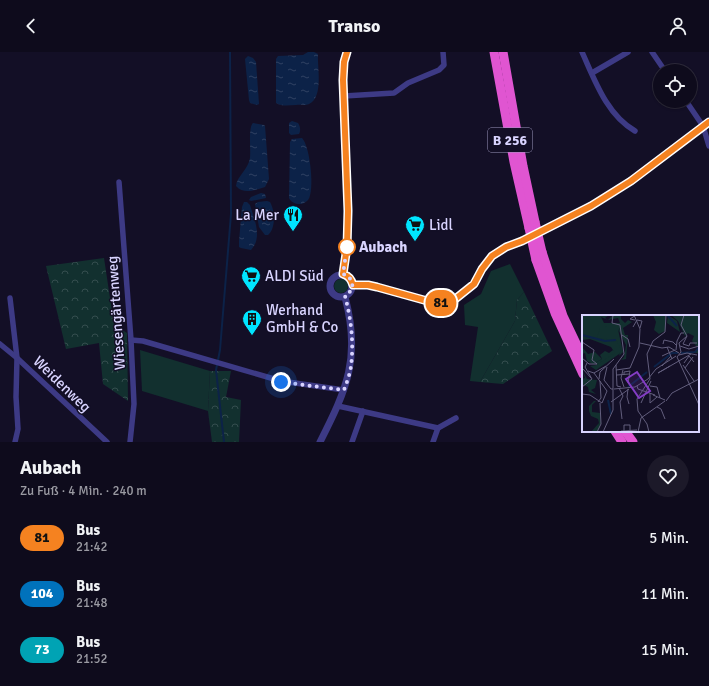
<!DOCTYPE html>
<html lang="de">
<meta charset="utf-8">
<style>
:root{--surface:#0e0b1c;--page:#1c1929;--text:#f1f3f6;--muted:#9b9ba3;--line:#2e2b3b}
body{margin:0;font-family:Signika,sans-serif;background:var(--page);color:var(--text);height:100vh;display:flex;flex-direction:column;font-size:15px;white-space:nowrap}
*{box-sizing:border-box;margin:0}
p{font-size:13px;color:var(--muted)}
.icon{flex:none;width:22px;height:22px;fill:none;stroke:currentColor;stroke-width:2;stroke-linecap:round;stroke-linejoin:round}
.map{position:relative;height:390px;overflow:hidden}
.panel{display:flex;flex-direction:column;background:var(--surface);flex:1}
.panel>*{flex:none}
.badge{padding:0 8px;border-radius:13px;font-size:14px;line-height:26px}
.fabs{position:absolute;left:653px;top:12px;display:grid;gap:8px}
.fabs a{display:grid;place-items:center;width:44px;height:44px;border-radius:50%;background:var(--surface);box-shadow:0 1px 3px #0004,0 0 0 1px var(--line);font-size:20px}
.you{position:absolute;width:20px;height:20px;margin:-10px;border:3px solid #fff;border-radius:50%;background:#1a73e8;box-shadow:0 0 0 6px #1a73e833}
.map>.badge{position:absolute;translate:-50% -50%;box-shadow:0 0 0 2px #fff}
.round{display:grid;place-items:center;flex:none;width:42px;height:42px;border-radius:21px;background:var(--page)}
.summary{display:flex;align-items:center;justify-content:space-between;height:68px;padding:0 20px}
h1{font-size:19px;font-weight:700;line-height:30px}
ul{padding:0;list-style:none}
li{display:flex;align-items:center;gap:12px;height:56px;padding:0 20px}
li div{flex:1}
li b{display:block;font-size:15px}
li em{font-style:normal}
li .badge{min-width:44px;font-weight:700;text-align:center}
header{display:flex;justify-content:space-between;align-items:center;height:52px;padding:0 20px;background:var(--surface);font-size:18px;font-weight:700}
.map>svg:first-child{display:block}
.grass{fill:#12302f}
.forest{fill:url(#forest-crowns)}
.water{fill:url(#water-ripples)}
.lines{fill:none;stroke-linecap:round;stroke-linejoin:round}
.stream{stroke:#0c2248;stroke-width:2}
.minor{stroke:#3d3a85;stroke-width:5.5}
.tertiary{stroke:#3d3a85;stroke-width:7}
.trunk{stroke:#e055d1;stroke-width:9}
.trunk-bridge{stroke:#e055d1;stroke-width:9}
.line-casing{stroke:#fff;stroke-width:9}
.line{stroke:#f58220;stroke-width:6}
.walk{stroke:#d9d4ff;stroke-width:4;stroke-dasharray:0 7.2}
.stop-dot{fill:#fff;stroke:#f58220;stroke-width:2}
.labels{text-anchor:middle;stroke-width:3;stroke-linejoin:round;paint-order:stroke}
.shield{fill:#130f26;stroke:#9e99be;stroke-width:1}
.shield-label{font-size:14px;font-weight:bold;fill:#d9d4ff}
.poi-label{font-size:15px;fill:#d9d4ff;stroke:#130f26;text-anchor:start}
.stop-label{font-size:15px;font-weight:bold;fill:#d9d4ff;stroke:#130f26;text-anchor:start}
.street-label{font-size:15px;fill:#d9d4ff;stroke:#130f26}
.inset-river{fill:none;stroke:#0c2248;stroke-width:2}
.inset-road{fill:none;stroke:#625e7d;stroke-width:1}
.view{fill:#843dc5;fill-opacity:0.15;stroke:#843dc5;stroke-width:2}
.inset-edge{fill:none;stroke:#d9d4ff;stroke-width:2}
</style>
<header><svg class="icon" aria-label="back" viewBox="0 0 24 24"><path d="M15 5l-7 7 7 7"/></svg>Transo<svg class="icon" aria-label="person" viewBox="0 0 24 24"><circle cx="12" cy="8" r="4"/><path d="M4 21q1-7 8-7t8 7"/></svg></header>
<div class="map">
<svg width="709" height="390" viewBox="0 0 709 390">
<defs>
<pattern id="forest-crowns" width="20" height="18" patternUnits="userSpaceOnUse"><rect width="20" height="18" fill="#12302f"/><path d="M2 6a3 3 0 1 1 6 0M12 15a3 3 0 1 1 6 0" fill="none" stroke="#344d4e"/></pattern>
<pattern id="water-ripples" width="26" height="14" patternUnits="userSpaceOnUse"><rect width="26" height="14" fill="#0c2248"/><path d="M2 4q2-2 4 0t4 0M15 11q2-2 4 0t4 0" fill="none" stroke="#2f4163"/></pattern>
</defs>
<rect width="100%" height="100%" fill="#130f26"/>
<g class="grass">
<path d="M510 212 524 240 517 248 515 269 480 330 470 329 478 275 465 273 464 253 481 242 491 219Z"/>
<circle cx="341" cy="234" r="7"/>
<path d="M140 298 210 319 208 359 142 339Z"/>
</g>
<g class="forest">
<path d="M104 206 114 273 127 281 128 349 103 332 99 291 66 297 46 214Z"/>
<path d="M524 240 552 299 503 332 480 330 515 269 517 248Z"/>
<path d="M210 319H231L226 345 241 348 239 390H212L208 359Z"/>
</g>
<g class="water">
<path d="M308 0H314L318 2C317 15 324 45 309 52 305 54 301 52 296 53 289 53 283 55 276 51V7L278 4 303 3Z"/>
<path d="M248 4 253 6 256 10 259 52 257 53 250 51 249 48 245 7Z"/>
<path d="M292 69 298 71C300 74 301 78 299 82L291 83 289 81V71Z"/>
<path d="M253 71 264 73 265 74 269 127 265 135C255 138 244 143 236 134 237 124 248 118 250 106 251 97 248 76 253 71Z"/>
<path d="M302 86C310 94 315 139 308 148 306 150 303 152 300 152 295 152 291 150 289 146L290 90 292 87Z"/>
<path d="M261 141 265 142 266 146 251 149 249 148 251 145Z"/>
<path d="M267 149 270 150C275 159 276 176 268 183H265L259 175 255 152 258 150Z"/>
<path d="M244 150H247L250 153C254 167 263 185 251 198L241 196 239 195V189L242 155Z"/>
</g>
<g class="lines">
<path class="stream" d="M224 390 216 318 220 298 231 162 230 0"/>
<g class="minor">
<path d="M582 0C595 29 607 63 635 79"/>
<path d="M652 0 665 19"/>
<path d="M592 21 628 0"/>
<path d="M344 44 394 41 408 31 439 18 444 13 443 0"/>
<path d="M686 49 703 74 709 94"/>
<path d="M119 130 131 288 134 352 130 390"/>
<path d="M10 246 17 306 16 345 18 377 15 390"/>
<path d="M131 288 143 289 281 329 344 338"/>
<path d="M0 292 17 306 107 390"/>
<path d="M338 354 438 376 456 366"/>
<path d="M352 390 363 359"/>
<path d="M433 390 438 376"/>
</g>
<g class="tertiary">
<path d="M343 222 347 195 348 159 343 28 344 10 347 0"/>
<circle cx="341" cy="234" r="11"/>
<path d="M353 233H368L377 235 431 250 442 251 454 248 474 232 482 217 492 204 506 195 522 189 591 154 631 129 709 70"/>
<path d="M320 390C347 337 361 305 345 245"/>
</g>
<g class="trunk">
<path d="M494 0 514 110 529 176"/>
<path d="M503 0 523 114 535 170"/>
<path d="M542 200 563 264 583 306"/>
<path d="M536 208 555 261 583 322"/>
<path d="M615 379 622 390"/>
<path d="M625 379 633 390"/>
</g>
<g class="trunk-bridge">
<path d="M535 170 542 200"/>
<path d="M529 176 536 208"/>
</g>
</g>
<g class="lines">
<defs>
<path id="line" d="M347 0 344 10 343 28 348 159 347 195 343 222C349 224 351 227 353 233H368L377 235 431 250 442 251 454 248 474 232 482 217 492 204 506 195 522 189 591 154 631 129 709 70"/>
</defs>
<use href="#line" class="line-casing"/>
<use href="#line" class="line"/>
<path class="walk" d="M281 330 344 338C347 330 350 322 351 314 354 290 351 267 345 244 355 238 355 226 343 222L347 195"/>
</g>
<defs>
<symbol id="restaurant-pin" viewBox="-11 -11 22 30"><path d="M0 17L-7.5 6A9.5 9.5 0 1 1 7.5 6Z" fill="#00e5ff" stroke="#130f26"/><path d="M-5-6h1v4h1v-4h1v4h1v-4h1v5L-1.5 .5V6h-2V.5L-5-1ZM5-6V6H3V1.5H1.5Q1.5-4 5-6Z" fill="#111"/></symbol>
<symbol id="supermarket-pin" viewBox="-11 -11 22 30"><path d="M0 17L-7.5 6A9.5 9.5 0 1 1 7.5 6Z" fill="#00e5ff" stroke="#130f26"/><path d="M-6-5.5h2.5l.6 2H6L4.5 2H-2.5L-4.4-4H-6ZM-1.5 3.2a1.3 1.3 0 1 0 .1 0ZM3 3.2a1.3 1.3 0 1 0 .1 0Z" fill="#111"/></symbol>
<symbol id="building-pin" viewBox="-11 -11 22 30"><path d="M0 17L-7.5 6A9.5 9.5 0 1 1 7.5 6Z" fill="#00e5ff" stroke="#130f26"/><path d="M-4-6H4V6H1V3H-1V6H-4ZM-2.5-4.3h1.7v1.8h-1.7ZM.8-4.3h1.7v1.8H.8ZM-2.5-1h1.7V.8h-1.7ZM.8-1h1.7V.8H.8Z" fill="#111"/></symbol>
</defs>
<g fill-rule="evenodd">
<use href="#restaurant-pin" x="282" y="152" width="22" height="30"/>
<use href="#supermarket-pin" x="404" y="162" width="22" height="30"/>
<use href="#supermarket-pin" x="240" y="213" width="22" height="30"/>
<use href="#building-pin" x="241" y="256" width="22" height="30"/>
</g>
<circle class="stop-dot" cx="347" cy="195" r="8"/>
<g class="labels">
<rect class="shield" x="488" y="76" width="44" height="24" rx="3"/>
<g class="shield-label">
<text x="510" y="93">B 256</text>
</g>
<g class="poi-label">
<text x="279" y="168" text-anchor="end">La Mer</text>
<text x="429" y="178">Lidl</text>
<text x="265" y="229">ALDI Süd</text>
<text x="266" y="263">Werhand<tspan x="266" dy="17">GmbH &amp; Co</tspan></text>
</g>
<g class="stop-label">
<text x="359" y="200">Aubach</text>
</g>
<g class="street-label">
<text transform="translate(116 261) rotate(-94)" y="5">Wiesengärtenweg</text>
<text transform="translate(62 332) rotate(44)" y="5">Weidenweg</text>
</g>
</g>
<g transform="translate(582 263)">
<rect width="117" height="117" fill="#130f26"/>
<path d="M31 35 34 38 30 41 16 49H11L20 44 18 40 23 36 27 38ZM0 55 5 64 15 65 13 73 9 75 14 79 7 77 6 72 0 69V64L3 63Z" fill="#12302f"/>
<path d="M0 0H27L23 3 26 5 31 0H39V4L43 8 46 5 50 7 41 13 43 20H46L44 44 39 45 42 42 44 30 37 16 38 12 36 17 40 37 14 55 8 51 14 50 33 38 29 32 8 24 0 25ZM19 2 26 5 36 3 38 8H22ZM71 0H84L83 16 77 19 72 15 74 7ZM86 0 95 6 98 17 85 8ZM89 0H117V38H111L116 33 110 26 112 21 106 18 103 21 96 6ZM0 32 6 39 13 37 20 44 11 49 5 46 3 38 0 39ZM12 86H14L10 90V97L18 98 19 108 15 117H9L17 108 16 104 9 101 7 96V91Z" fill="#12302f" fill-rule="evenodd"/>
<path d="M25 10H35L41 37 37 41 39 34 34 25 15 23 18 13H23Z" fill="#12302f"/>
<path class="inset-river" d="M85 0 95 11M0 20 23 26 34 25M99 38 113 37 117 32M72 52 90 38H96M46 72 65 57M26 85 29 99"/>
<path class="inset-road" d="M102 0 99 10 105 21 97 28 99 37 95 42 117 90M53 5 48 4 54 0M51 12 55 5 60 6 58 13M40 20 46 24 48 32M105 21 101 29 107 31 108 28H115M0 27 12 35 10 45 15 49H7L0 43M58 28 80 33 87 32 97 38M81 29 82 25 91 27 95 31M98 31 107 34 117 31M85 32 90 44M94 35 95 26 99 18H102M97 40 105 38 115 40M80 41 93 35M102 48 107 41 112 47M34 50 35 71 39 72M101 50 112 66M80 51 89 41M88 51 76 58 109 39M25 52 22 65 29 74H31M103 53 111 42M1 54 9 63M34 55 48 53 57 32 58 14 52 0M41 55 39 63 42 72M12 58 24 51M35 60 47 59M42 60V57L48 56 46 68M17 64 18 57 32 44M55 71 56 74 73 80M68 71 75 72 78 83M0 72 10 64 3 52 5 48M37 73 41 81 38 87 40 104M32 74 53 72 66 64 74 54 94 41M46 74 45 82 47 89M68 78V88L75 82M0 79 8 80 20 88 25 76 12 58 6 56M71 80 83 85M84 86 90 78 117 64M16 87 19 83 18 66M29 87 47 74M59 88 69 66M75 92 79 94 83 104M39 116 55 115M42 116V110H48V116M15 117 19 109 18 88M21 117 31 95V54L42 39 38 10 30 8 31 0M56 117 59 103 83 86M67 117 65 109 56 96 55 84 68 64 65 39 71 26 83 17 84 0"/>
<path class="view" d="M55 57 68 76 57 83 44 64Z"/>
<rect width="117" height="117" class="inset-edge"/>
</g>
</svg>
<div class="fabs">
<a><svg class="icon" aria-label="locate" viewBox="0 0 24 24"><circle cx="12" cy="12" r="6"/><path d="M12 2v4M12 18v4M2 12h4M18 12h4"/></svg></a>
</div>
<div class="you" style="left:281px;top:330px"></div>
<b class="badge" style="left:441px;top:251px;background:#f58220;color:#111">81</b>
</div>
<section class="panel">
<div class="summary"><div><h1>Aubach</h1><p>Zu Fuß · 4 Min. · 240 m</p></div><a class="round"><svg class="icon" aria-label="heart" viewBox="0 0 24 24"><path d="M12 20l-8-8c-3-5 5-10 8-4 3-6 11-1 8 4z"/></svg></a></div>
<ul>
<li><span class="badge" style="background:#f58220;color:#111">81</span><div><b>Bus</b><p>21:42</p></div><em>5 Min.</em></li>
<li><span class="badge" style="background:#0072bc;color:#fff">104</span><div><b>Bus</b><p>21:48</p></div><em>11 Min.</em></li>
<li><span class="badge" style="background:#00a3b4;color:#fff">73</span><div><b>Bus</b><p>21:52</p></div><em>15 Min.</em></li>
</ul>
</section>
